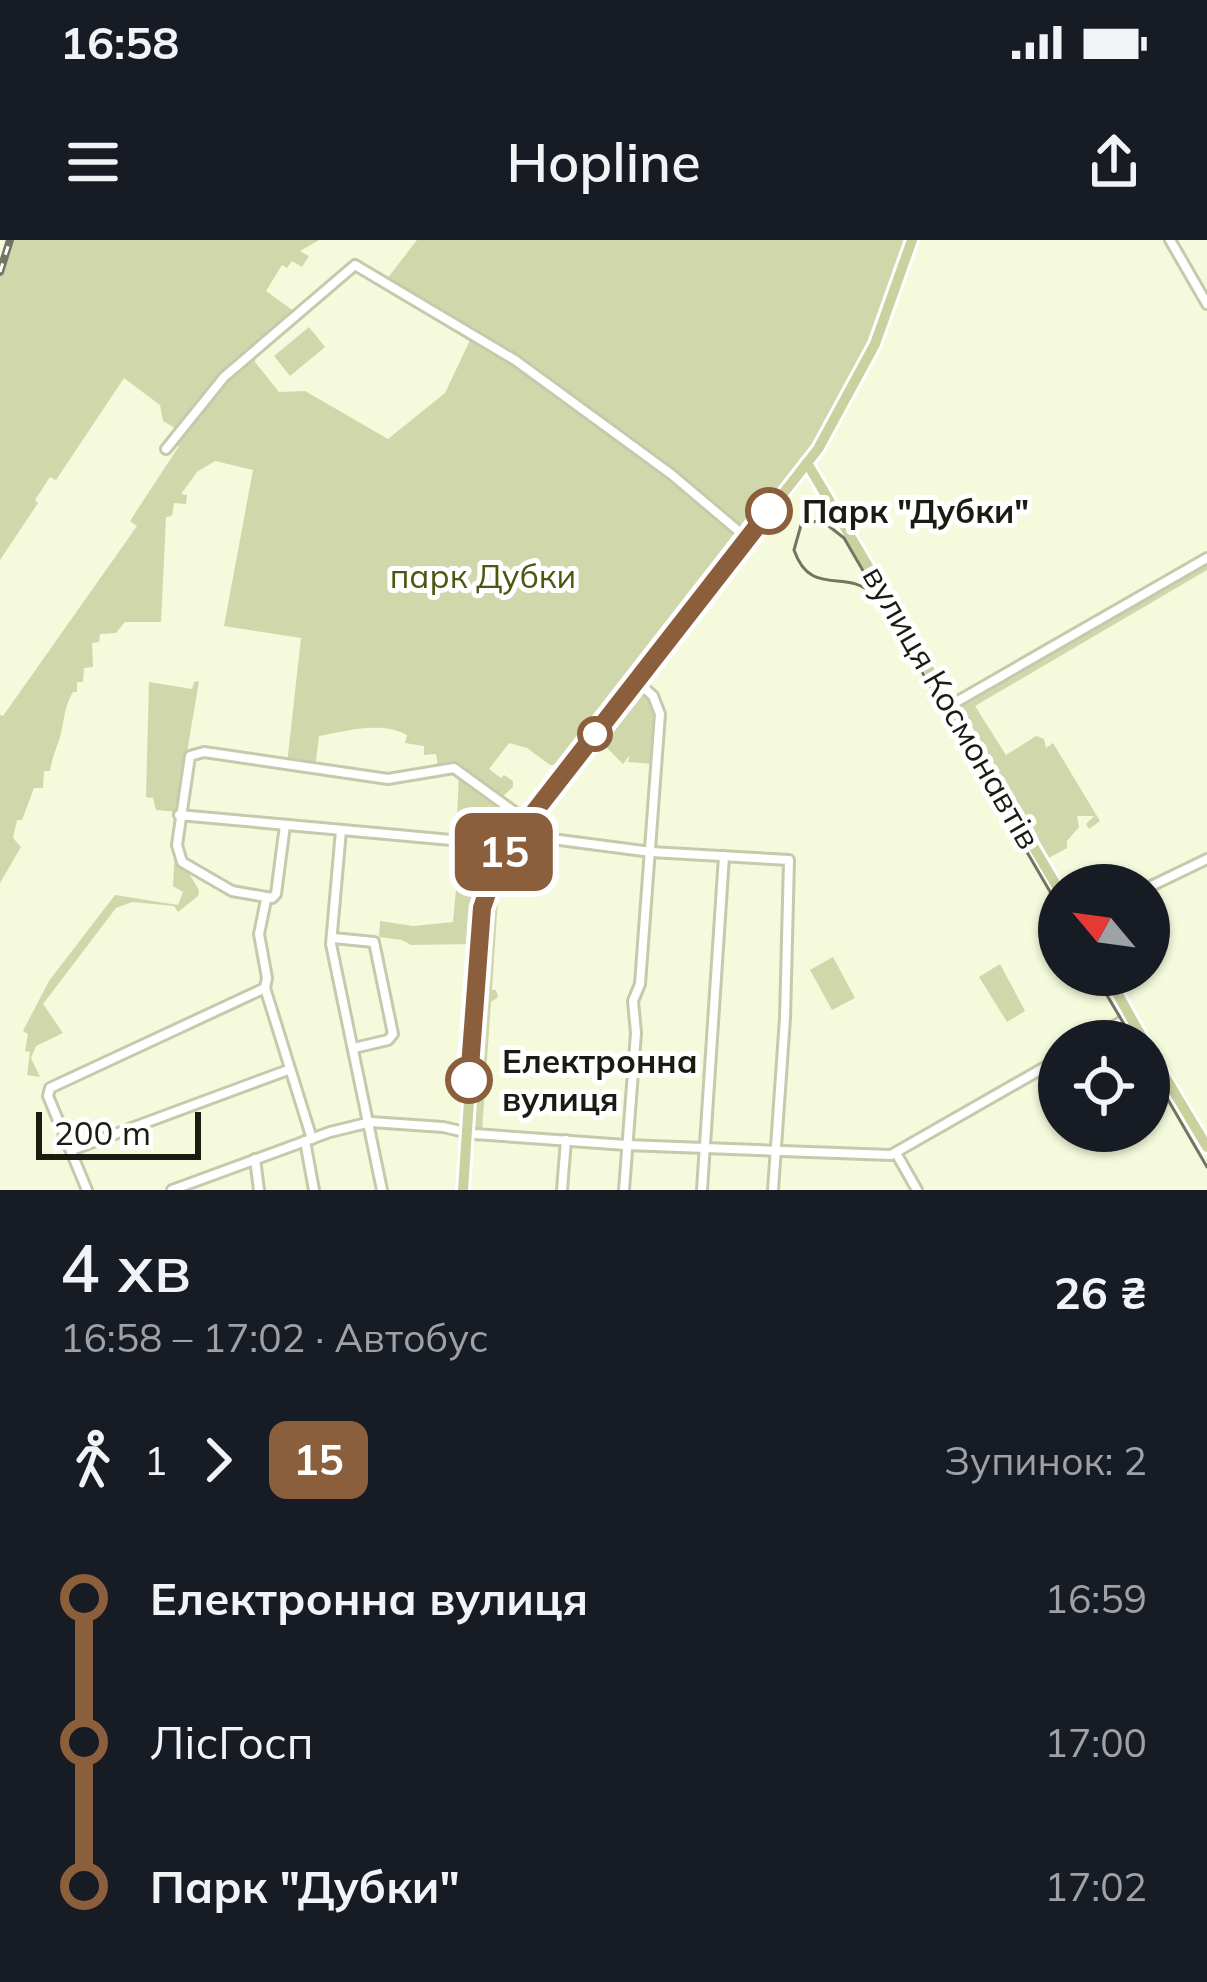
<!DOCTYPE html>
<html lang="uk">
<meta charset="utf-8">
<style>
:root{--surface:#171b24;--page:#20242c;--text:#f1f3f6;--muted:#9ea1a6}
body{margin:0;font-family:Mulish,sans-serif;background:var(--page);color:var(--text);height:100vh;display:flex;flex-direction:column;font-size:45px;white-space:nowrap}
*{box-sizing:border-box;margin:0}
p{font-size:39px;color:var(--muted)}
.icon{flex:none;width:66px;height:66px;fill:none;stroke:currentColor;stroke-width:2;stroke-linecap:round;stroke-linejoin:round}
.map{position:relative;height:950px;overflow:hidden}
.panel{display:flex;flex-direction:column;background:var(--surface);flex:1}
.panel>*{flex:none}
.badge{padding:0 24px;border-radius:18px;font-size:42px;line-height:78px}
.needle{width:78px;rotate:299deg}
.controls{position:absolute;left:1038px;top:624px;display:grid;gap:24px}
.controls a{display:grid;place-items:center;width:132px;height:132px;border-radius:50%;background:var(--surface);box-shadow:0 3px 9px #0004;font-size:60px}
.scale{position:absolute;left:36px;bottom:30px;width:165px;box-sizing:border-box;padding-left:12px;border:6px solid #1a1c11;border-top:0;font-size:33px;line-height:42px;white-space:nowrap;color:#1a1c11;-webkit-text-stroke:9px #fff;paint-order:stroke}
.map>.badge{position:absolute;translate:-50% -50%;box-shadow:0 0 0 6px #fff}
.legs{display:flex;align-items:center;gap:18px;height:132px;padding:0 60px;font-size:39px}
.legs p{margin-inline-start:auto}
.headline{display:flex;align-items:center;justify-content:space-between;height:204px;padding:0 60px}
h1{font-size:66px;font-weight:600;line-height:90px}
ul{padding:0 60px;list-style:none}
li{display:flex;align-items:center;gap:42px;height:144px;font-size:45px}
li i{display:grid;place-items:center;width:18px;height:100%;margin:0 15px;background:currentColor}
li i::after{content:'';width:30px;height:30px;margin:-15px;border:9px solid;border-radius:50%;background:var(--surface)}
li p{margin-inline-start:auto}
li:first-child i{background:linear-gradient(#0000 50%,currentColor 0)}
li:last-child i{background:linear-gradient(currentColor 50%,#0000 0)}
.status{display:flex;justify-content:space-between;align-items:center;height:84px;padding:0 60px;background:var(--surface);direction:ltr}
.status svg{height:33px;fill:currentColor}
header{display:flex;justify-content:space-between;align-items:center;height:156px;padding:0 60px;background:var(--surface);font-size:54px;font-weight:600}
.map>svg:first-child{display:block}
.green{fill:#d0d7ab}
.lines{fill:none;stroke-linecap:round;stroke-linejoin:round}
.minor-casing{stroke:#c4caab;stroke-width:14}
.major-casing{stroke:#fff;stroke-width:16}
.minor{stroke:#fff;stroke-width:8}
.major{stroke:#cbd19e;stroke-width:10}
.tram{stroke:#717562;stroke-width:3}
.rail-casing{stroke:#717562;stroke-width:8}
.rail{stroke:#fff;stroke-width:3;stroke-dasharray:9;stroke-linecap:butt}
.line-1-casing{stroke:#fff;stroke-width:27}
.line-1{stroke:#8b5e3c;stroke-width:18}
.stop-1-dot{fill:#fff;stroke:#8b5e3c;stroke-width:6}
.labels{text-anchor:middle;stroke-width:10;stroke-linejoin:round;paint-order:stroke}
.stop-label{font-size:33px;font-weight:bold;fill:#1a1c11;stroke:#fff;text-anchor:start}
.park-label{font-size:33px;fill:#4e5610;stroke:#fff}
.street-label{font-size:33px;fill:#1a1c11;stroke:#fff}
</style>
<div class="status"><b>16:58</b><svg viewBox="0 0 49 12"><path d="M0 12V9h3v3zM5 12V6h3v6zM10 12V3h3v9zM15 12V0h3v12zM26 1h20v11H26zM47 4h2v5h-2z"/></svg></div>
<header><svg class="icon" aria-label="menu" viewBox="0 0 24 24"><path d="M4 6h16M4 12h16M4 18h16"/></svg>Hopline<svg class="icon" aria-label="share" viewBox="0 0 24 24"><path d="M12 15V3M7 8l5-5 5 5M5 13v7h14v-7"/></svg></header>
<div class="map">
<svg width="1207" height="950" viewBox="0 0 1207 950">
<rect width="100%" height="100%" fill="#f4fadb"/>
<g class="green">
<path d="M12 0H319L300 11 309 16 302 27 292 21 287 28 282 25 266 51 295 72 223 135 178 190 163 181 160 165 124 138 56 240 50 237 35 260 38 263 0 320V37Z"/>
<path d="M417 0H907L872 102 825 189 752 286 739 289 737 304 706 337 598 481 587 489 559 524 550 525 527 508 509 503 489 529 501 538 504 535 513 541V547L502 557 460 528 438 526 436 514 424 515V506L405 503 407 495C380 481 348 491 319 496L315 528 287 524 301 398 224 386 253 230 215 221 197 232 181 254 187 255 186 264 174 263 172 276 166 277 161 382H125L116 393 100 394 99 402 92 403 93 427 84 428 83 442H77V452H73C64 467 65 477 61 493 59 503 52 516 50 531H44L43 548H34L22 580H17L13 598 21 607 0 643V475L3 476 137 286 130 281 179 206 174 202 209 157 256 112 255 122 279 152 305 151 388 199 445 153 472 96 387 39Z"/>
<path d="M309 87 325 107 290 136 274 116Z"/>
<path d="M1207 321V330L975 466 1006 515 1036 496 1044 499 1046 508 1053 503 1100 581 1089 589 1086 584 1094 576H1077L1079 587 1067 601V608L1047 619 959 467Z"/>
<path d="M199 441 177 572 156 570 153 558 146 557 149 442 192 449 194 442Z"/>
<path d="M641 451C665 468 656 497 654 524L628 522 630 515 623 524 601 502Z"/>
<path d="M459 532 518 580 505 600 456 601Z"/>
<path d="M460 605 498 609 480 654 474 704 411 705 402 700 379 697 380 681 413 686 453 682Z"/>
<path d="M175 610 199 650 198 656 178 672 174 666 132 662 116 668 43 764 63 793 36 806 31 818 40 837 27 835 30 812 25 811 28 794 23 791 49 741 115 655 178 665 183 652 173 646Z"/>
<path d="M500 628 492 750H496L498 757 491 762 482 892H477L473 887C478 802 472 708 500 628Z"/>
<path d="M833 717 855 758 832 770 810 730Z"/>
<path d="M1000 724 1025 771 1007 782 979 737Z"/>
</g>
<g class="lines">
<defs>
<g id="minor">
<path d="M1170 0 1207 64"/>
<path d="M166 209 224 137 355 25 515 120 671 234 748 299"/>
<path d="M951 465 1207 318"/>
<path d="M179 575 495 604 506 609"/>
<path d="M285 585 276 654 272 658 232 651 182 622 177 605 190 516 204 512 388 539 454 528 527 581"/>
<path d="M521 589 529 596 651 612 789 620 785 778 773 950"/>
<path d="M341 590 331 704 382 950"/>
<path d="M1149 647 1207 619"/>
<path d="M266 660 259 694 267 738 265 748 312 899"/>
<path d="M333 698 374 702 393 794 388 800 354 808"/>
<path d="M1089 801 1129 777"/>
<path d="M305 901 314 950"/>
<path d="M72 910 288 830"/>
<path d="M896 913 917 950"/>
<path d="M255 919 259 950"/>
<path d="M87 950 48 856 50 848 265 748"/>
<path d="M172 950 330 892 371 882 443 887 474 894 626 905 891 915 1059 819"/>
<path d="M562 950 566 900"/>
<path d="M624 950 636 793 633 761 640 744 660 474 653 456 637 441"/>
<path d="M702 950 724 616"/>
</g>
<g id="major">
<path d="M807 223 1059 650"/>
<path d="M1107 735 1144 801"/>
<path d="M1149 810 1207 907"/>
<path d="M463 950 482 668 496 627 527 581 818 209 875 104 912 0"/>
</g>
</defs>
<use href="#minor" class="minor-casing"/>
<use href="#major" class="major-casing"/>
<use href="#minor" class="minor"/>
<use href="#major" class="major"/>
<g class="tram">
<path d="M873 355C847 327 811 359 794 310L801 285 821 280 844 298 1059 667"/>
<path d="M1095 735 1134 801"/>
<path d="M1149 827 1207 927"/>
</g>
<defs>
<path id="rail" d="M0 32 10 0"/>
</defs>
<use href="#rail" class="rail-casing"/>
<use href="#rail" class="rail"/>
</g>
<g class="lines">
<defs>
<path id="line-1" d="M469 840 482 668 496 627 521 589 769 271"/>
</defs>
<use href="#line-1" class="line-1-casing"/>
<use href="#line-1" class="line-1"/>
</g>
<g class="stop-1-dot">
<circle cx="769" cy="271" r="21"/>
<circle cx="595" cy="494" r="15"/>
<circle cx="469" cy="840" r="21"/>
</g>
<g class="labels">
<g class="stop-label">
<text x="802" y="283">Парк "Дубки"</text>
<text x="502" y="833">Електронна<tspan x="502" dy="38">вулиця</tspan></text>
</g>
<g class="park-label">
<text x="483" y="348">парк Дубки</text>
</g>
<g class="street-label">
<text transform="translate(952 467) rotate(60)" y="12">вулиця Космонавтів</text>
</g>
</g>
</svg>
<div class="controls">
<a><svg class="needle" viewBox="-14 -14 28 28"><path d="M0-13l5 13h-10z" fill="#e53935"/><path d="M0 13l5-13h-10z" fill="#9ea1a6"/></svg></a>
<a><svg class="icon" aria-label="locate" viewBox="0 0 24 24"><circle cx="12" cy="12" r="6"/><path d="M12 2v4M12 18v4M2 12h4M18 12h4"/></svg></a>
</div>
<div class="scale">200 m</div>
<b class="badge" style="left:504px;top:612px;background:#8b5e3c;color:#fff">15</b>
</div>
<section class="panel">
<div class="headline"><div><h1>4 хв</h1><p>16:58 – 17:02 · Автобус</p></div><b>26 ₴</b></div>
<div class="legs"><svg class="icon" aria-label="walk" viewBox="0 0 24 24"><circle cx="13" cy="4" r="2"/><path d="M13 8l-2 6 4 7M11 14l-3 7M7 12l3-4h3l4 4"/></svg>1<svg class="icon" aria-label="forward" viewBox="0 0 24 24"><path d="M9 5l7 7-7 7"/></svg><b class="badge" style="background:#8b5e3c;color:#fff">15</b><p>Зупинок: 2</p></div>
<ul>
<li><i style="color:#8b5e3c"></i><b>Електронна вулиця</b><p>16:59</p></li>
<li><i style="color:#8b5e3c"></i><span>ЛісГосп</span><p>17:00</p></li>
<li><i style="color:#8b5e3c"></i><b>Парк &quot;Дубки&quot;</b><p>17:02</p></li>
</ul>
</section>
